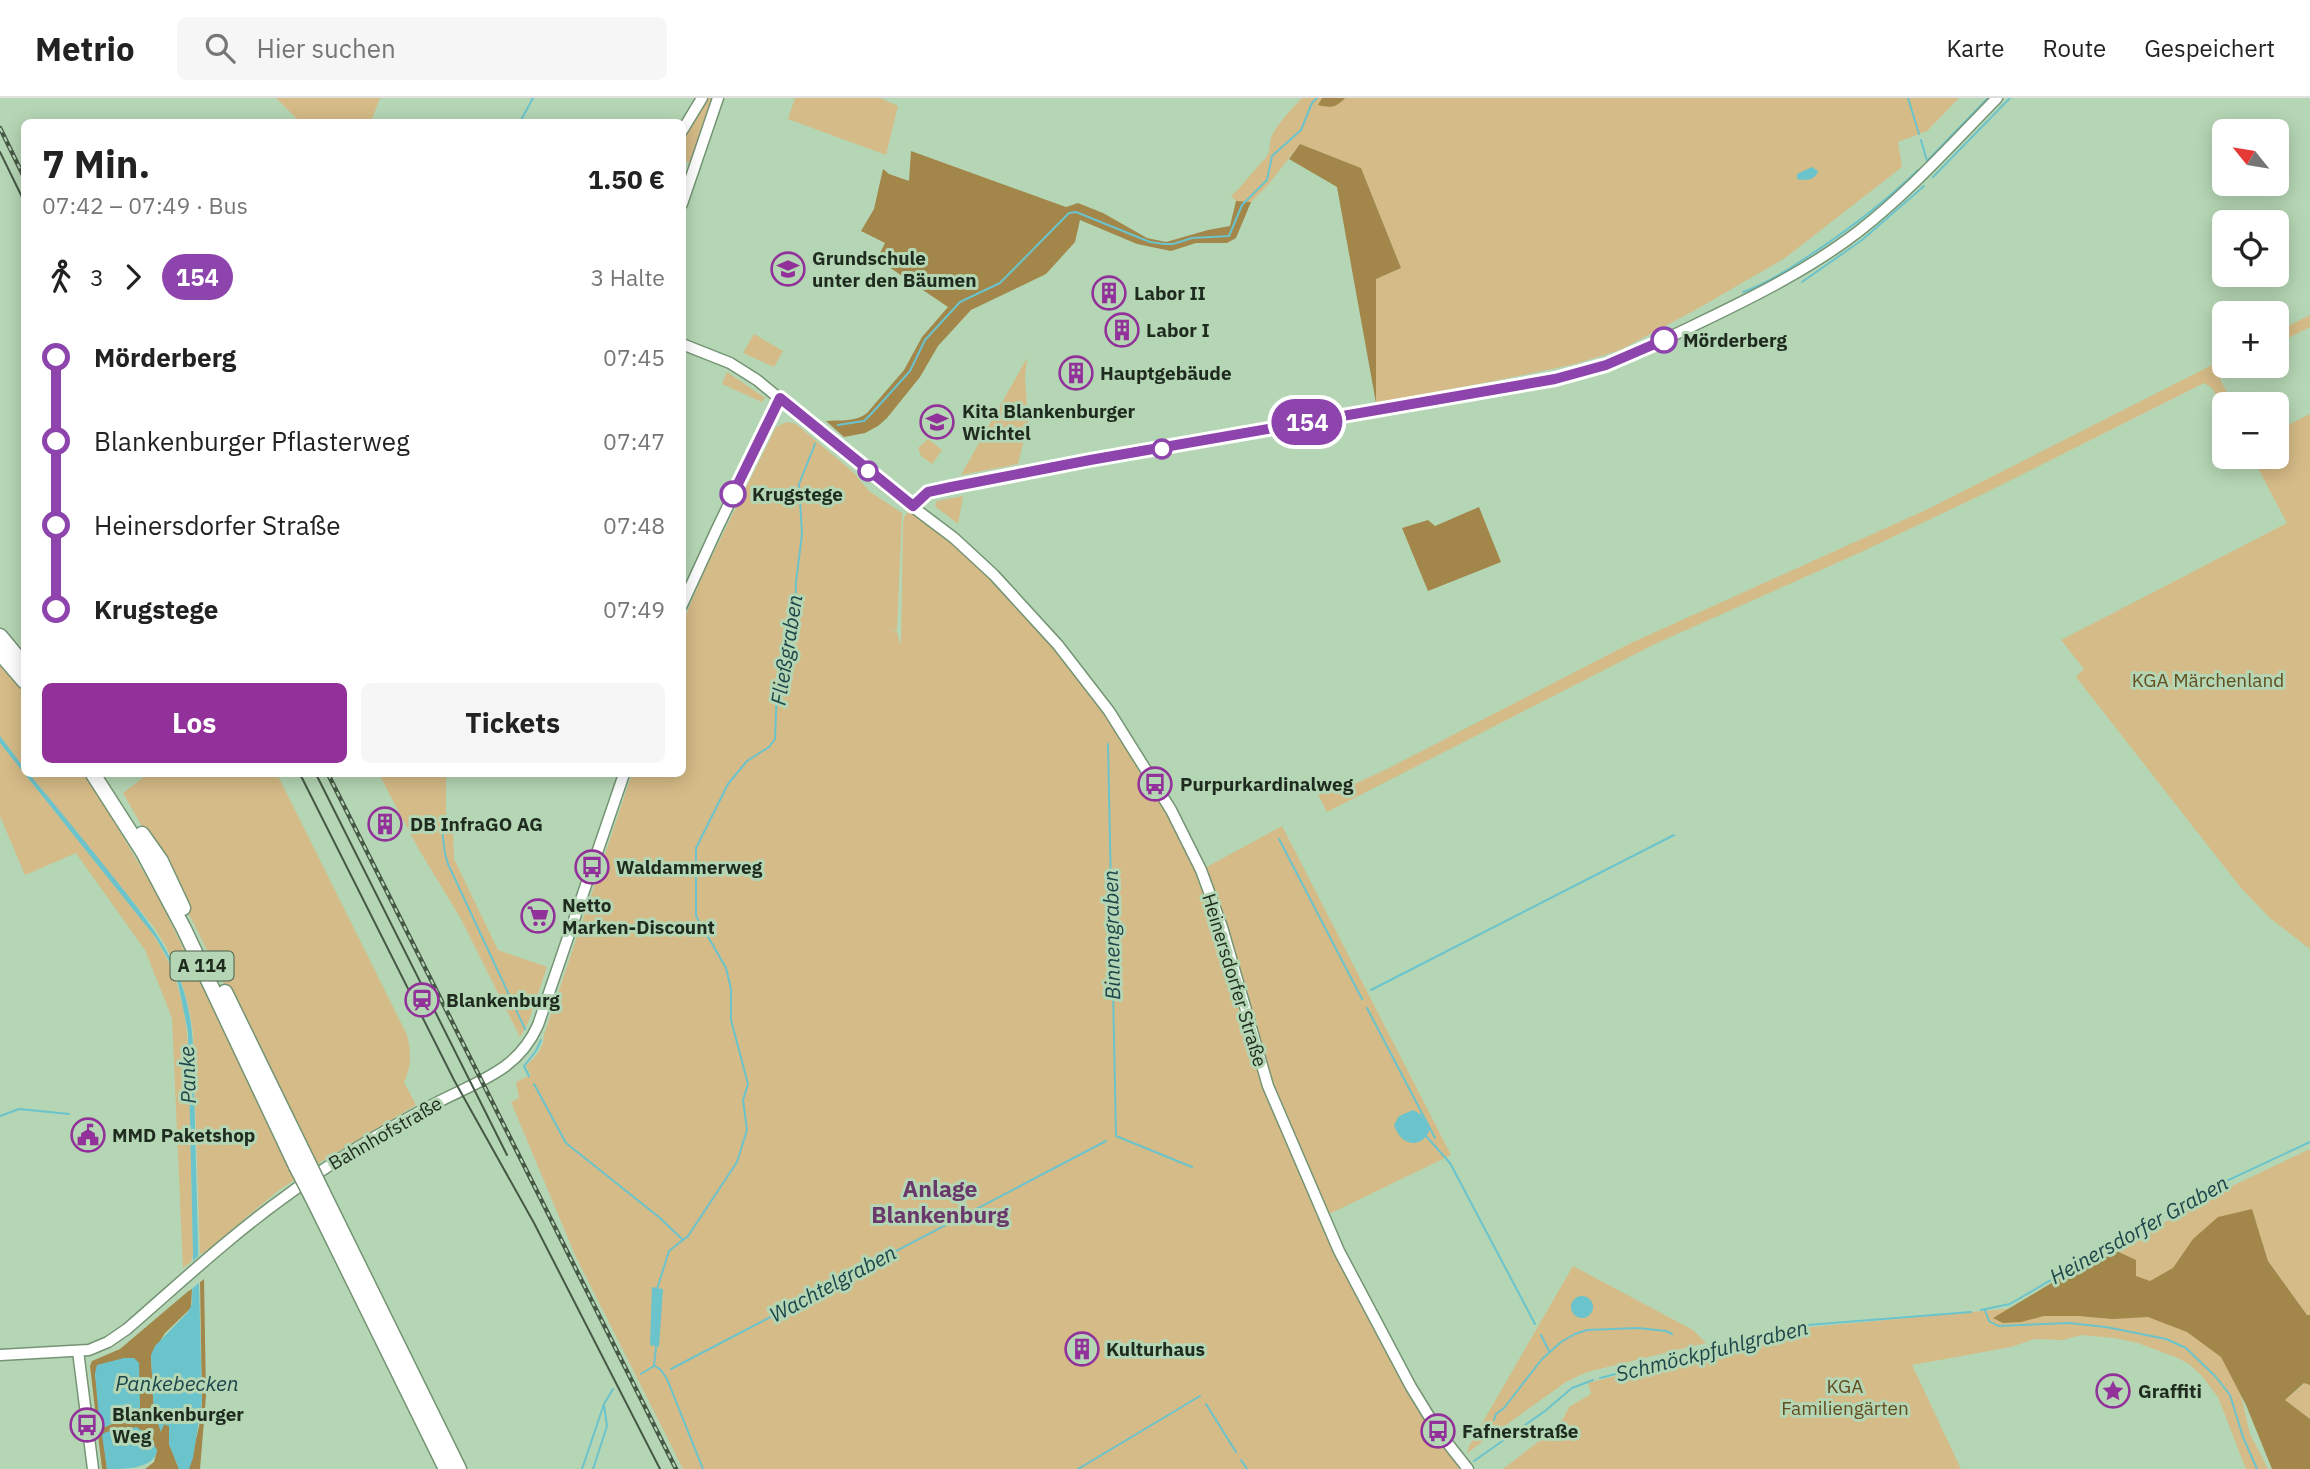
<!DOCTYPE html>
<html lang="de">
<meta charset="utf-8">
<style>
:root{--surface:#fff;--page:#f6f6f6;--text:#222;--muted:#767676;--line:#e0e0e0;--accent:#913199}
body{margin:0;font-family:"IBM Plex Sans",sans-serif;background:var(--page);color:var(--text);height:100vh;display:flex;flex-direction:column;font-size:26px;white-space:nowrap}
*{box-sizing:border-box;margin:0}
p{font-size:23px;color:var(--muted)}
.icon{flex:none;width:38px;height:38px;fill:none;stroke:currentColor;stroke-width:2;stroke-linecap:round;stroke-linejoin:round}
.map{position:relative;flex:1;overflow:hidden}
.sheet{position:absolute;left:21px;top:21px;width:665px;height:658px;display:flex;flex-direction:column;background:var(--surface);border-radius:10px;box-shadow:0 4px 18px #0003}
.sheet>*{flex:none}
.badge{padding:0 14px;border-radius:23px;font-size:24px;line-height:46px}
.needle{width:46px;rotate:300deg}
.controls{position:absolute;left:2212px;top:21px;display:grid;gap:14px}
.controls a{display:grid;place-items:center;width:77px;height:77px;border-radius:10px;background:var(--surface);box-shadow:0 4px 18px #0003;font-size:35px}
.map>.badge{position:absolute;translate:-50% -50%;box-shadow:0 0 0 4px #fff}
.legs{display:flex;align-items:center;gap:10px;height:77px;padding:0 21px;font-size:23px}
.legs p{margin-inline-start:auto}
.headline{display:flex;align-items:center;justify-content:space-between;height:119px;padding:0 21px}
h1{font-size:38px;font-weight:800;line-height:52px}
.button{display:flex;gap:14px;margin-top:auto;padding:14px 21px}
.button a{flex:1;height:80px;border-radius:10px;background:var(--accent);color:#fff;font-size:28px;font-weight:800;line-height:80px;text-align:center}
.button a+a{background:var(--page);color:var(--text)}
ul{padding:0 21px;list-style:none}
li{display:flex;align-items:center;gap:24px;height:84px;font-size:26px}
li i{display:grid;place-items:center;width:10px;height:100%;margin:0 9px;background:currentColor}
li i::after{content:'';width:18px;height:18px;margin:-9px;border:5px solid;border-radius:50%;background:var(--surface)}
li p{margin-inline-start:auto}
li:first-child i{background:linear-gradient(#0000 50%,currentColor 0)}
li:last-child i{background:linear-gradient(currentColor 50%,#0000 0)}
header{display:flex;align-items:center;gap:42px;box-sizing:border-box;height:98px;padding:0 35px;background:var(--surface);border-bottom:2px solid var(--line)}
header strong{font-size:33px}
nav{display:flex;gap:38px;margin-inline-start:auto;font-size:24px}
.search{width:490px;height:63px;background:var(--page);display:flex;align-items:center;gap:18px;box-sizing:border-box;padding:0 24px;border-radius:10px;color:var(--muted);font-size:26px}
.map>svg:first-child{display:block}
.green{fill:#d5bb87}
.forest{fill:#a2864a;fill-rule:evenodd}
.water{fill:#6bc3cc}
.pier{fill:#b5d6b4}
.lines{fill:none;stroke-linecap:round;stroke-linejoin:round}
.stream{stroke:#6bc3cc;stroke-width:2}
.secondary-casing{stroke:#749474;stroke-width:13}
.motorway-casing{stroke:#749474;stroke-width:17}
.secondary{stroke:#fff;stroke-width:10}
.motorway{stroke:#fff;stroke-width:14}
.tram{stroke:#465846;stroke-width:2}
.rail-casing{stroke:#465846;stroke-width:4.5}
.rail{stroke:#b5d6b4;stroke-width:2;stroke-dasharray:5;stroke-linecap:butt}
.motorway-bridge-casing{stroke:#749474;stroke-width:17;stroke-linecap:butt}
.motorway-bridge{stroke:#fff;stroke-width:14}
.line-1-casing{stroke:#fff;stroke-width:16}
.line-1{stroke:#8e44ad;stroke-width:10}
.stop-1-dot{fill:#fff;stroke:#8e44ad;stroke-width:3.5}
.labels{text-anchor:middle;stroke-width:6;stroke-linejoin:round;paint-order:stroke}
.shield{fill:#b5d6b4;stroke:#4b5e4b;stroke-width:2}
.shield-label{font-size:18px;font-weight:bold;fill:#1e2b1e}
.poi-label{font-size:19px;font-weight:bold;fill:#1e2b1e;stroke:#b5d6b4;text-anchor:start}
.stop-label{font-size:19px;font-weight:bold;fill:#1e2b1e;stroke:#b5d6b4;text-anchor:start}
.park-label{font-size:19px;fill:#624d1f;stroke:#b5d6b4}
.street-label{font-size:19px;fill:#1e2b1e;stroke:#b5d6b4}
.water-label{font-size:21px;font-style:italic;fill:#1d464b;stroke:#b5d6b4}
.quarter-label{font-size:23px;font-weight:bold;fill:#69396c;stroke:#b5d6b4}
</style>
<header>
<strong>Metrio</strong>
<div class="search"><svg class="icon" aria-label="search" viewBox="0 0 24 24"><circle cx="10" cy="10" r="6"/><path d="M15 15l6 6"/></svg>Hier suchen</div>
<nav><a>Karte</a><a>Route</a><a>Gespeichert</a></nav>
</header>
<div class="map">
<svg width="2310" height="1371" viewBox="0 0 2310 1371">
<rect width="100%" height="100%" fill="#b5d6b4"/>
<g class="green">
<path d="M276 0H380L371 24H300Z"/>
<path d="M706 0H715L691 65 683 62V40Z"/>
<path d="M795 0H880L898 8 886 57 788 21Z"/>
<path d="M1302 0H1322L1318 7 1332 0H1959L1927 33 1898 44 1902 69 1785 160 1697 211 1620 252 1575 266 1489 284 1376 305V181L1401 170 1361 70 1300 46 1268 87 1251 104 1236 103 1231 98C1244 87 1253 72 1265 61 1271 54 1269 47 1271 40 1277 25 1292 11 1302 0Z"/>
<path d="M2310 217V229L2277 246V234Z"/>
<path d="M754 236 783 253 774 269 743 255Z"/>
<path d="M1027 260 1025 279 1028 324 1018 366 961 377Z"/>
<path d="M2224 261V268H2235L2223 275 2220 281 2233 306H2224V311L2212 290 2204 285 1979 398 1859 455 1657 545 1327 714 1318 696 1350 688 1387 671 1631 545 1928 411Z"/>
<path d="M727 274 765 300 762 304 722 286Z"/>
<path d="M2310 316V851L2271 821 2241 790 2076 579 2084 571 2061 542 2287 425 2252 359H2277V333Z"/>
<path d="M787 324 796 326 853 374 869 393 902 415 897 533 886 530 897 534 901 548 903 427 904 419 913 408 954 440 1085 580 1201 772 1282 728 1451 1057 1323 1119 1411 1289 1462 1365 1458 1371H683L575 1157 511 1004 519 1000 516 984 531 977 526 968C536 958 544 951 544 937L632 676H682L683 523 707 468 776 329Z"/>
<path d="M928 341 942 352 932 366 921 358 918 350Z"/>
<path d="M963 398 958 426 935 408 937 403Z"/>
<path d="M0 564 24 594V670L0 638Z"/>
<path d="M0 645 149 831C192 890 189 952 190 1021 191 1066 192 1111 193 1156L191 1164 183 1170 172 920 145 852 76 755 25 777 0 718Z"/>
<path d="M29 676H83L100 700 156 795 296 1081 279 1092 200 1158 193 935C188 896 176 861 153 828Z"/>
<path d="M148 676H277L407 937C411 955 412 967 404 984L416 1007 317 1066 310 1058 169 776 123 695Z"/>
<path d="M379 676H446V720L453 734 454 761 498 852 547 869 528 925 520 939 461 821 418 750Z"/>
<path d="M2310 1051V1217H2307L2268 1163 2252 1111 2202 1133 2250 1336 2268 1371H2246L2218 1299 2202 1278 2189 1266 2178 1260 2138 1245 2114 1240 2081 1237 2063 1242 2035 1241 2011 1249 1912 1267 1961 1371H1503L1551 1334 1563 1321 1569 1309 1591 1296 1588 1285 1811 1229 2026 1209 2196 1105Z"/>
<path d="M1573 1168 1693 1232 1706 1245 1587 1274 1566 1284 1467 1355 1469 1348Z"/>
<path d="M2305 1285 2310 1287V1321L2285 1302Z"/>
</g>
<g class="forest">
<path d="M1322 0H1345C1336 10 1330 10 1318 7Z"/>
<path d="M1300 46 1361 70 1401 170 1376 181V305L1337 89 1289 61Z"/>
<path d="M911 53 1066 109 1078 105 1103 115 1147 140 1166 144 1208 132 1230 128 1236 103 1251 104 1236 140 1227 145H1196L1171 153 1137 146 1080 122 1075 144 1046 176 971 212 938 248 920 279 887 320 878 328 865 335 844 339 826 323C840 322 856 324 867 315L904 272 922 239 948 209 877 161 885 145 861 133 874 111 883 71 889 76 909 83Z"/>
<path d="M1479 409 1501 464 1428 493 1402 430 1428 422 1435 428Z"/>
<path d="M2252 1111 2268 1163 2307 1217H2310V1287L2304 1285 2285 1302 2310 1321V1371H2272L2246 1307 2221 1259 2187 1234 2148 1219 2113 1221 2078 1218H2044L2021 1224 2003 1225 1993 1220 2110 1150 2136 1162V1178L2150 1183 2173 1170 2193 1141 2218 1119Z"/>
<path d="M204 1180 206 1298 200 1371H189L200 1324 202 1304 200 1183Z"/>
<path d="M192 1190 191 1210 165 1235 151 1258 154 1315 161 1332 164 1326 169 1328V1346L179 1371H145L154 1364 157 1352 142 1332 103 1337 107 1371H102L90 1268 92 1263 120 1251ZM95 1275 140 1309 138 1314 105 1329 101 1327Z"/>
</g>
<g class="water">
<path d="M1812 69 1818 73C1816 82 1805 83 1797 81V76Z"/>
<path d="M0 638 24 670V676H29C57 709 84 742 111 776 156 833 189 871 193 948L202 1303 193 1360 189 1371H179L169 1346V1328L164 1326 161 1334 154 1315 151 1257 155 1248 188 1214 192 1206 193 1156 188 934 178 885 171 866 156 840 0 645Z"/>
<path d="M1413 1012 1422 1017 1430 1031C1421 1053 1400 1047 1394 1027L1399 1018Z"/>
<path d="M652 1189 663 1191 659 1249 650 1247Z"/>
<circle cx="1582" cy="1209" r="11"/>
<path d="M124 1260H134L139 1265 140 1309 138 1314 105 1329 101 1327 99 1322 95 1275 97 1267Z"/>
<path d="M137 1329 150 1340 157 1352C155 1371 125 1371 107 1371L102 1337 106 1334Z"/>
</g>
<path class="pier" d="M203 1154 204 1181 189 1193 188 1167Z"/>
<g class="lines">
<g class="stream">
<path d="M1908 0 1919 36"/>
<path d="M520 24 533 0"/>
<path d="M1921 42 1927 63 1988 0"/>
<path d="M1933 79 2010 0"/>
<path d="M1802 184 1862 142 1924 88"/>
<path d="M1743 194C1764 187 1783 175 1801 163 1843 136 1883 106 1918 72"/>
<path d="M838 327 864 323 873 314 910 273 925 242 960 204 1000 185 1069 115 1076 114 1150 144 1164 146H1173L1192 140 1229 138 1242 107 1267 82 1272 58 1301 32 1312 5 1317 0"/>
<path d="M1108 646 1116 1038 1192 1069"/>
<path d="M442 731 445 756 448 766 525 931"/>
<path d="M1279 741 1362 901"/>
<path d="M1371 892 1674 737"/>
<path d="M1367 910 1435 1040"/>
<path d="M529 978 524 968 536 953 541 942"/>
<path d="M534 986 566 1045 660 1120 683 1142"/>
<path d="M0 1018 19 1011 69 1016"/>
<path d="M1426 1038 1450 1065 1535 1226"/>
<path d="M657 1191 669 1153 688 1138 737 1064 747 1032 743 1002 748 986 731 922V891L726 870 696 818V750L728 686 747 663 769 649 775 641 777 590 795 524 796 484 802 436 799 386 815 346"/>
<path d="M1981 1212 2010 1206 2192 1099 2310 1044"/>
<path d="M1985 1212 1989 1223 1998 1228 2069 1225 2106 1229 2166 1241 2186 1250 2216 1279 2230 1297 2243 1339 2257 1371"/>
<path d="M1541 1237 1549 1253"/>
<path d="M655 1268 661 1272 667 1281 703 1371"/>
<path d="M671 1271 1106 1043"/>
<path d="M641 1276 654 1268 656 1249"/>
<path d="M1600 1280 1808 1227 1971 1214"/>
<path d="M1206 1306 1236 1354"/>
<path d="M1494 1322 1496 1316 1504 1310 1542 1261 1561 1244 1575 1236 1587 1232 1638 1230 1666 1233 1672 1236"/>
<path d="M1241 1362 1247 1371"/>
<path d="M1474 1363 1545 1313 1572 1290 1593 1282"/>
<path d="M582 1371 604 1306 613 1291"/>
<path d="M593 1371 607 1328 604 1307"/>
<path d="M1078 1371 1200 1298"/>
</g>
<defs>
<g id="secondary">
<path d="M682 33 702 0"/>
<path d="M682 106 718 0"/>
<path d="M682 246 730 265 757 282 893 394 954 440 994 477 1058 547 1109 613 1171 712 1201 772 1222 829 1268 988 1339 1153 1411 1289 1438 1333 1468 1371"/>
<path d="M913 408 927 394 1090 363 1534 285C1596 273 1646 251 1703 223 1757 197 1811 170 1859 133 1909 94 1952 46 1997 0"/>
<path d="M682 507 716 433 780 300"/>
<path d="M78 1253 93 1371"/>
<path d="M0 1257 89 1252 108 1244 127 1231C179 1186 230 1138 286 1098 334 1062 386 1031 440 1003 481 982 518 972 538 927L624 676"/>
</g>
<g id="motorway">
<path d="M0 538 24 567"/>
<path d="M0 555 24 583"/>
<path d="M93 676 143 754 184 831 296 1068"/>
<path d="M142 736 161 763 183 810"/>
<path d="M225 894 307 1062"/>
<path d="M322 1093 459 1371"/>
<path d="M312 1099 446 1371"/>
</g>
</defs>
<use href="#secondary" class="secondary-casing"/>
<use href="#motorway" class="motorway-casing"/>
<use href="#secondary" class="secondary"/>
<use href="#motorway" class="motorway"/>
<g class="tram">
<path d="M0 54 24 103"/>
<path d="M300 676 454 982 534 1125 660 1371"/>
<path d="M316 676 507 1057"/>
</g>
<defs>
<g id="rail">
<path d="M0 30 24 79"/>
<path d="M328 676 676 1371"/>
</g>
</defs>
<use href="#rail" class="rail-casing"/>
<use href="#rail" class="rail"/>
<defs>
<g id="motorway-bridge">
<path d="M307 1062 322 1093"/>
<path d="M296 1068 312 1099"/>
</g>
</defs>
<use href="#motorway-bridge" class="motorway-bridge-casing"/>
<use href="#motorway-bridge" class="motorway-bridge"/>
</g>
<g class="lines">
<defs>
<path id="line-1" d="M733 396 780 300 913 408 928 394 951 389 1090 362 1555 281 1606 267 1664 242"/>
</defs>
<use href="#line-1" class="line-1-casing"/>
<use href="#line-1" class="line-1"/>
</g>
<defs>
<symbol id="school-ring" viewBox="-11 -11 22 22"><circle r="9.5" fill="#b5d6b4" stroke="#913199" stroke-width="1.5"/><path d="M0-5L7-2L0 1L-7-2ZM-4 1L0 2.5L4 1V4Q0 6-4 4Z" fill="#913199"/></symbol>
<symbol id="building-ring" viewBox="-11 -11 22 22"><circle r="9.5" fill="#b5d6b4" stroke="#913199" stroke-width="1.5"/><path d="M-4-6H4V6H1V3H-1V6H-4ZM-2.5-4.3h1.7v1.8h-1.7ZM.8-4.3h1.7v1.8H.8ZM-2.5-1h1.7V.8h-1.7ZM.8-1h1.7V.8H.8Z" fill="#913199"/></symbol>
<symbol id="bus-ring" viewBox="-11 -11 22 22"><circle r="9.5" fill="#b5d6b4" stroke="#913199" stroke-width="1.5"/><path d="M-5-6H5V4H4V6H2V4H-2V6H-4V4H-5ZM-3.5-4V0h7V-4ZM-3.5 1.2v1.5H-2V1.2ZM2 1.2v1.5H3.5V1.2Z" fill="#913199"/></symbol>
<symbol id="supermarket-ring" viewBox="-11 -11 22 22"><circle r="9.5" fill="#b5d6b4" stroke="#913199" stroke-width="1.5"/><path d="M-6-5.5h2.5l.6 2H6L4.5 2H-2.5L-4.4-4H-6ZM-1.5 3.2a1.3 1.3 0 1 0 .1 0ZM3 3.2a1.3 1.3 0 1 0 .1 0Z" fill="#913199"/></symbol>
<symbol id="station-ring" viewBox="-11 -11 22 22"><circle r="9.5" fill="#b5d6b4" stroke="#913199" stroke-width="1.5"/><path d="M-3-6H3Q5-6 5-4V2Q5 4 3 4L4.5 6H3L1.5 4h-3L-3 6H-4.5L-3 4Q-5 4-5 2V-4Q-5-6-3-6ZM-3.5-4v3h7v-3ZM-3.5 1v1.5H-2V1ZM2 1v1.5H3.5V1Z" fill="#913199"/></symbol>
<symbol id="civic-ring" viewBox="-11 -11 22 22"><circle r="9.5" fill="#b5d6b4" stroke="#913199" stroke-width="1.5"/><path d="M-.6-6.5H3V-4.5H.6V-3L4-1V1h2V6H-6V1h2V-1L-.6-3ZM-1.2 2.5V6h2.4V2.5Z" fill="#913199"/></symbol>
<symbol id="sight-ring" viewBox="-11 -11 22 22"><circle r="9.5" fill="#b5d6b4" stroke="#913199" stroke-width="1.5"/><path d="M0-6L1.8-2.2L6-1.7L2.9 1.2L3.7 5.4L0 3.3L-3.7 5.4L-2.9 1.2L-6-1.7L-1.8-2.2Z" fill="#913199"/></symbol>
</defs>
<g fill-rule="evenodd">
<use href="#school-ring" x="769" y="152" width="38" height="38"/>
<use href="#building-ring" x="1090" y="176" width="38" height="38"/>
<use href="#building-ring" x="1103" y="213" width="38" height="38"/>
<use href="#building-ring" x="1057" y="256" width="38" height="38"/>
<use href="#school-ring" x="918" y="305" width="38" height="38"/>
<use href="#bus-ring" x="1136" y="667" width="38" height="38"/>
<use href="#building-ring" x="366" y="707" width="38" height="38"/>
<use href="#bus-ring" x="573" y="750" width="38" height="38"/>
<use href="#supermarket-ring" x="519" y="799" width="38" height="38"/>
<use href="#station-ring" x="403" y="883" width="38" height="38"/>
<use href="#civic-ring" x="69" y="1018" width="38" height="38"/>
<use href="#building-ring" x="1063" y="1232" width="38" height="38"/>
<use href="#sight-ring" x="2094" y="1274" width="38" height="38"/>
<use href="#bus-ring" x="68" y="1308" width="38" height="38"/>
<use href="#bus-ring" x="1419" y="1314" width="38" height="38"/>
</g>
<g class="stop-1-dot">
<circle cx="1664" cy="242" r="12"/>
<circle cx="1162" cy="351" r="9"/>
<circle cx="868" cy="373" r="9"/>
<circle cx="733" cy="396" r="12"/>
</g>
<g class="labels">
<rect class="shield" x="170.5" y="853.5" width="63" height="29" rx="5"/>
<g class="shield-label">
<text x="202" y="874">A 114</text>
</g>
<g class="poi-label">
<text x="812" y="167">Grundschule<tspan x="812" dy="22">unter den Bäumen</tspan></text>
<text x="1134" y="202">Labor II</text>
<text x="1146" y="239">Labor I</text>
<text x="1100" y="282">Hauptgebäude</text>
<text x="962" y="320">Kita Blankenburger<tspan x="962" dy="22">Wichtel</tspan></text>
<text x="1180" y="693">Purpurkardinalweg</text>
<text x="410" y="733">DB InfraGO AG</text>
<text x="616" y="776">Waldammerweg</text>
<text x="562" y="814">Netto<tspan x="562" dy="22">Marken-Discount</tspan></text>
<text x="446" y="909">Blankenburg</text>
<text x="112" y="1044">MMD Paketshop</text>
<text x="1106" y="1258">Kulturhaus</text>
<text x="2138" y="1300">Graffiti</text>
<text x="112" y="1323">Blankenburger<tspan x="112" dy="22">Weg</tspan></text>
<text x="1462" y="1340">Fafnerstraße</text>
</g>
<g class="stop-label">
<text x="1683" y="249">Mörderberg</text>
<text x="752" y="403">Krugstege</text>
</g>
<g class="park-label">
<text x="2208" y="589">KGA Märchenland</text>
<text x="1845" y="1295">KGA<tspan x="1845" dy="22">Familiengärten</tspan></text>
</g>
<g class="street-label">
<text transform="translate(1235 882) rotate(73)" y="7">Heinersdorfer Straße</text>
<text transform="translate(385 1035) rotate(-30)" y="7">Bahnhofstraße</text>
</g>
<g class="water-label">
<text transform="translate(787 552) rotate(-81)" y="7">Fließgraben</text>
<text transform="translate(1112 837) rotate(-91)" y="7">Binnengraben</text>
<text transform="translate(188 977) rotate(-92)" y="7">Panke</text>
<text transform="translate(2139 1132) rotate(-29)" y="7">Heinersdorfer Graben</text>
<text transform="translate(833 1186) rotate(-28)" y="7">Wachtelgraben</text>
<text transform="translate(1712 1253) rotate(-14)" y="7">Schmöckpfuhlgraben</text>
<text x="177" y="1293">Pankebecken</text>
</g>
<g class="quarter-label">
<text x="940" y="1099">Anlage<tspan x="940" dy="26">Blankenburg</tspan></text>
</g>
</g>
</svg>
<div class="controls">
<a><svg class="needle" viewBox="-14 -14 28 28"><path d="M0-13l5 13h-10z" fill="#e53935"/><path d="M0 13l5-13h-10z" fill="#767676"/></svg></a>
<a><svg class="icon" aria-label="locate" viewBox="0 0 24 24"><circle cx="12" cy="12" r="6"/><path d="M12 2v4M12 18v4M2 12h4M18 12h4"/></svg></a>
<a>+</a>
<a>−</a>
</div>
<b class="badge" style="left:1307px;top:324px;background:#8e44ad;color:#fff">154</b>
<section class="sheet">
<div class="headline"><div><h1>7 Min.</h1><p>07:42 – 07:49 · Bus</p></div><b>1.50 €</b></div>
<div class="legs"><svg class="icon" aria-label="walk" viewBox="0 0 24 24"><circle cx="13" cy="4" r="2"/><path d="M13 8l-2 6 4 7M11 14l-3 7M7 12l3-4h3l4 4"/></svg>3<svg class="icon" aria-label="forward" viewBox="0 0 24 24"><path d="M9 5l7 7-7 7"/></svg><b class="badge" style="background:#8e44ad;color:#fff">154</b><p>3 Halte</p></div>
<ul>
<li><i style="color:#8e44ad"></i><b>Mörderberg</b><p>07:45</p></li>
<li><i style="color:#8e44ad"></i><span>Blankenburger Pflasterweg</span><p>07:47</p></li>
<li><i style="color:#8e44ad"></i><span>Heinersdorfer Straße</span><p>07:48</p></li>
<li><i style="color:#8e44ad"></i><b>Krugstege</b><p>07:49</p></li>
</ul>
<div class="button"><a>Los</a><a>Tickets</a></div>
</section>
</div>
